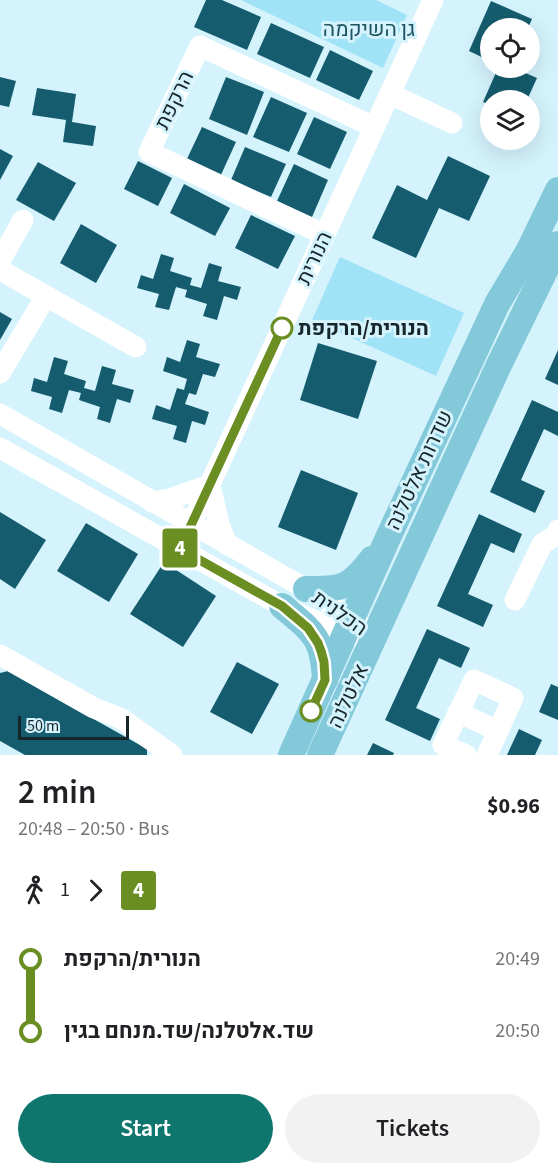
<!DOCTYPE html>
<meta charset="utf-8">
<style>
:root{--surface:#fff;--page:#f2f2f2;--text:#202124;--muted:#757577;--accent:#0f766e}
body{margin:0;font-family:"Source Sans 3",Heebo,sans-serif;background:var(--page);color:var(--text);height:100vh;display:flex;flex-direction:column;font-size:22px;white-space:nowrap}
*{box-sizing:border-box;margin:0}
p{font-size:20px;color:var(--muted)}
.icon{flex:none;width:33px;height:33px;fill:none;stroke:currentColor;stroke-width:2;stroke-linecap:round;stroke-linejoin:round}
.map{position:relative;height:755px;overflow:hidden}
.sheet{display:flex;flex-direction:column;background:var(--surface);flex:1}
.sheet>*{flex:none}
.badge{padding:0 12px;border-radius:4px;font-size:21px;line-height:39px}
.tools{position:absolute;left:480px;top:18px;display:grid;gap:12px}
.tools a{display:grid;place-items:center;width:60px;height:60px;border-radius:50%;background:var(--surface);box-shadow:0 6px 24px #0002;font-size:30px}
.scale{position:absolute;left:18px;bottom:15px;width:111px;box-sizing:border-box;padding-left:6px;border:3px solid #17262a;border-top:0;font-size:16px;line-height:21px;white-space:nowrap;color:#17262a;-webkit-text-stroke:4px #d4f3fd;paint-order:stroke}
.map>.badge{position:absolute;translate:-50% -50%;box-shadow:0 0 0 3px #fff}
.legs{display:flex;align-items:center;gap:9px;height:66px;padding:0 18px;font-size:20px}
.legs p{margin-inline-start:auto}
.headline{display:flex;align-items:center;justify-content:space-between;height:102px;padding:0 18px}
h1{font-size:33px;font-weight:600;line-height:45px}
.primary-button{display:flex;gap:12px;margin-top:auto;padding:12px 18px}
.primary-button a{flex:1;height:69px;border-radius:36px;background:var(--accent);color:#fff;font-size:24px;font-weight:600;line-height:69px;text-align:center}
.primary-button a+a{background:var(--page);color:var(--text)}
ul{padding:0 18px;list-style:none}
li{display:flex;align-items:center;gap:21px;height:72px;font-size:22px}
li i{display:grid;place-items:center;width:9px;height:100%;margin:0 8px;background:currentColor}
li i::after{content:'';width:15px;height:15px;margin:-8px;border:4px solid;border-radius:50%;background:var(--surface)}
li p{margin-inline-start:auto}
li:first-child i{background:linear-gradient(#0000 50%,currentColor 0)}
li:last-child i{background:linear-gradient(currentColor 50%,#0000 0)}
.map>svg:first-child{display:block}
.green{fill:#a0e3f6}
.building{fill:#155d6e}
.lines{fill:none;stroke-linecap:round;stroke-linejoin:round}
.minor{stroke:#fff;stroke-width:21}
.major{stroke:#84c9da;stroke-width:26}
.line-1-casing{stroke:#fff;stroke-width:14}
.line-1{stroke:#6b8e23;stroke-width:9}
.stop-1-dot{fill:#fff;stroke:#6b8e23;stroke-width:3}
.labels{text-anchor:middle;stroke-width:6;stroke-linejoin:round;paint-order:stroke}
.park-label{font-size:21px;fill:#1e5462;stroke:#d4f3fd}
.street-label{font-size:21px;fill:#17262a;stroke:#d4f3fd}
.stop-label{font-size:21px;font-weight:bold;fill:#17262a;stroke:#d4f3fd;text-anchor:start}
</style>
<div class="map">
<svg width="558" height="755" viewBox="0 0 558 755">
<rect width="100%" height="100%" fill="#d4f3fd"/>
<g class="green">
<path d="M241 0H376L407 15 383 68Z"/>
<path d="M340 257 464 313 436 376 312 320Z"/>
</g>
<g class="building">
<path d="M206 0H222L261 17 247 50 194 27Z"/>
<path d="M491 1 532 19 528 28H490V61L469 51Z"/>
<path d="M271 23 324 47 310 78 257 54Z"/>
<path d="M330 50 373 71 359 100 316 80Z"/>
<path d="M498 68H514L537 78 527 100H490V105L483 102Z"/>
<path d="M0 77 16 81 9 107 0 105Z"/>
<path d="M226 77 264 92 247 135 209 119Z"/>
<path d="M37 88 76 94 72 122 96 126 93 146 63 142 66 120 32 115Z"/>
<path d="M271 97 307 113 289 152 253 137Z"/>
<path d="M314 117 347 132 330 169 297 154Z"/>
<path d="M202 127 236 142 220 177 186 161Z"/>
<path d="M245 147 286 164 271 197 231 180Z"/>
<path d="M0 149 13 156 0 180Z"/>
<path d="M448 156 490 176 469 221 439 208 416 258 372 238 397 185 427 200Z"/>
<path d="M138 161 172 178 158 206 124 189Z"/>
<path d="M38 162 76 183 54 221 16 200Z"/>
<path d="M294 164 328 180 312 217 277 201Z"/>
<path d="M184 184 230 208 215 236 170 213Z"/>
<path d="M251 215 295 236 278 269 235 248Z"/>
<path d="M81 224 117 245 96 283 60 263Z"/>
<path d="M161 254 174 258 170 271 192 278 190 285 201 288 209 263 222 267 218 281 241 287 237 300 224 296 217 320 203 316 207 304 185 297 187 290 176 287 169 310 155 307 159 294 137 288 141 275 153 279Z"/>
<path d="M0 312 12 319 0 340Z"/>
<path d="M187 340 200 344 196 357 220 364 215 377 203 374 196 395 189 393 185 404 209 412 205 425 192 421 186 443 173 439 177 426 152 419 156 405 170 410 177 388 184 390 187 379 163 371 167 357 180 362Z"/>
<path d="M318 343 377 361 358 419 300 400Z"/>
<path d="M558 350V385L545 379Z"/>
<path d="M54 357 68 361 64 374 86 381 84 388 95 391 102 366 116 370 112 384 134 390 130 403 117 399 110 423 97 419 100 407 79 400 81 393 69 390 62 413 49 409 52 397 31 391 34 378 47 382Z"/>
<path d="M532 400 558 412V436L544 429 521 480 545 491 535 513 490 492Z"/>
<path d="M301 470 358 493 336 550 278 527Z"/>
<path d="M0 512 46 540 15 589 0 579Z"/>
<path d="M479 514 522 534 514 553 491 543 468 594 493 605 483 627 437 606Z"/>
<path d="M86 523 138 554 109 602 57 571Z"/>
<path d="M164 562 216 596 183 647 130 614Z"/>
<path d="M427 629 470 648 461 668 439 658 416 708 440 719 430 741 385 720Z"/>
<path d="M237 662 279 684 252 734 210 712Z"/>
<path d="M8 671 147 749V755H25L0 741V673Z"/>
<path d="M551 684 558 687V720L539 712Z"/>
<path d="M519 729 542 740 535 755H507Z"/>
<path d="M373 743 394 753 393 755H367Z"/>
</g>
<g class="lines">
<g class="minor">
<path d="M390 94 452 123"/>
<path d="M325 235 149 152 200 46 374 127"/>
<path d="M0 261 23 220"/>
<path d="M0 270 136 347"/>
<path d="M0 373 46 296"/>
<path d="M0 414 306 589 352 618 375 638"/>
<path d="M0 448 282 606 345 634 360 636"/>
<path d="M210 485 219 524 227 545"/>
<path d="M152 502 170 499 210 485"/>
<path d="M180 549 433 0"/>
<path d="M515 600 542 544 558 534V530"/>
<path d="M0 655 94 708 115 716 122 719 172 755"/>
<path d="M458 712 498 731"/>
<path d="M466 755 443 745 474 680 513 698 487 755"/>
</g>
<g class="major">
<path d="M306 589C342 589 349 589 372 559"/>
<path d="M282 606C313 632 323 637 325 680"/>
<path d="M291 755 387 540 497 304 529 250 558 190"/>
<path d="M320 755 498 367 558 244"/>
</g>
</g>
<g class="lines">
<defs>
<path id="line-1" d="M282 328 180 549 282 606 308 628 318 643 321 651 324 662 325 680 311 711"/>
</defs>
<use href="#line-1" class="line-1-casing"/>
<use href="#line-1" class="line-1"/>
</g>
<g class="stop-1-dot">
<circle cx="282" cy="328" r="10"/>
<circle cx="311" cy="711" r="10"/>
</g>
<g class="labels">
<g class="park-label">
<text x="369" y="36">גן השיקמה</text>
</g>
<g class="street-label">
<text transform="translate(174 100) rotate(-64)" y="7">הרקפת</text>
<text transform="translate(314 258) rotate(-65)" y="7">הנורית</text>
<text transform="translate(419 470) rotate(-65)" y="7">שדרות אלטלנה</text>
<text transform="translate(340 613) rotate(35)" y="7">הכלנית</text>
<text transform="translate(348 696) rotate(-65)" y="7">אלטלנה</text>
</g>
<g class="stop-label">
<text x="298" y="335">הנורית/הרקפת</text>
</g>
</g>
</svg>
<div class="tools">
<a><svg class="icon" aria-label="locate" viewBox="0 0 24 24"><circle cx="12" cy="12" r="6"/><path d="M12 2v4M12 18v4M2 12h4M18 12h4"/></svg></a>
<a><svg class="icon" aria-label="layers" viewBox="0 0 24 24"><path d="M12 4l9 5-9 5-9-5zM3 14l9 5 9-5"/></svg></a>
</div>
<div class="scale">50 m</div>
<b class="badge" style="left:180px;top:548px;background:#6b8e23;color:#fff">4</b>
</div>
<section class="sheet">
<div class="headline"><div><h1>2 min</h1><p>20:48 – 20:50 · Bus</p></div><b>$0.96</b></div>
<div class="legs"><svg class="icon" aria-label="walk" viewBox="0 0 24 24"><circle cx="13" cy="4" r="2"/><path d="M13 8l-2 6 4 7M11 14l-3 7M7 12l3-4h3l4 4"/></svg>1<svg class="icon" aria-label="forward" viewBox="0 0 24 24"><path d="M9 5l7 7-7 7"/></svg><b class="badge" style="background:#6b8e23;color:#fff">4</b></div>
<ul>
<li><i style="color:#6b8e23"></i><b>הנורית/הרקפת</b><p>20:49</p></li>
<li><i style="color:#6b8e23"></i><b>שד.אלטלנה/שד.מנחם בגין</b><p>20:50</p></li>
</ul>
<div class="primary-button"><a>Start</a><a>Tickets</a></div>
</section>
